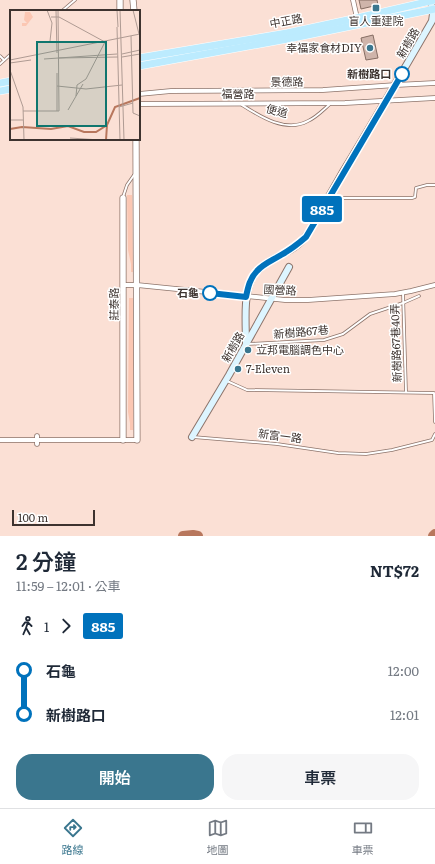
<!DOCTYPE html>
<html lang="zh-TW">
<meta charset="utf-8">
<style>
:root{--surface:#fff;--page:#f6f6f7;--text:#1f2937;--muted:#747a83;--line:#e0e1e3;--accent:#3a768e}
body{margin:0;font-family:Literata,"Noto Sans TC",serif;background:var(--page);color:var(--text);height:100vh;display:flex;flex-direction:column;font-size:15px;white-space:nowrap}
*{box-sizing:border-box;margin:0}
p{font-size:13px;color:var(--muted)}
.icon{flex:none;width:22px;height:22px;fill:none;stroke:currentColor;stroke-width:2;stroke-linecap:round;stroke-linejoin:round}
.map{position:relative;height:536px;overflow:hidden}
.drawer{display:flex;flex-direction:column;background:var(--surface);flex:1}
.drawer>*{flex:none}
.badge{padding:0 8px;border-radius:3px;font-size:14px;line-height:26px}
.scale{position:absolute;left:12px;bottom:10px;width:83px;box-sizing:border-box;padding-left:4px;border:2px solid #3d332f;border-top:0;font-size:11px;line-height:14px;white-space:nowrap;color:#3d332f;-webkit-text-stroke:3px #fff;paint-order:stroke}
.map>.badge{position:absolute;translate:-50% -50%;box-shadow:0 0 0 2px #fff}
.legs{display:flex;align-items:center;gap:6px;height:44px;padding:0 16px;font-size:13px}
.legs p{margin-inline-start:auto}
.summary{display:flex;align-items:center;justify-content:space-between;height:68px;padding:0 16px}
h1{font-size:22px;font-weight:600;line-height:30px}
.button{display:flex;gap:8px;margin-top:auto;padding:8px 16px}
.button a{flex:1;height:46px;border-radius:16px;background:var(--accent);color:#fff;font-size:16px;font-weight:600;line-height:46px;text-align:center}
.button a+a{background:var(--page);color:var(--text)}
ul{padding:0 16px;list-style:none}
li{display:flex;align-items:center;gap:14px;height:44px;font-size:15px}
li i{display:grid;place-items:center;width:6px;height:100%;margin:0 5px;background:currentColor}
li i::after{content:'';width:10px;height:10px;margin:-5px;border:3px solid;border-radius:50%;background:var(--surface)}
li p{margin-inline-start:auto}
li:first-child i{background:linear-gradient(#0000 50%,currentColor 0)}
li:last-child i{background:linear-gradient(currentColor 50%,#0000 0)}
.tab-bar{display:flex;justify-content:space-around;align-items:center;height:56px;border-top:1px solid var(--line);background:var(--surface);font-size:11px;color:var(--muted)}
.tab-bar a{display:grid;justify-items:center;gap:2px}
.tab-bar .current{color:var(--accent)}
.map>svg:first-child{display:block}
.green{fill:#fbc7b3}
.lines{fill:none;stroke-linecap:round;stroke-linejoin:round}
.river{stroke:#b8775d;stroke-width:10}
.building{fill:#cfb4aa;stroke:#856d63}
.service-casing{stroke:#8d746b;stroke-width:3.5}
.minor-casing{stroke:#8d746b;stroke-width:5.5}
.tertiary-casing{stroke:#8d746b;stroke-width:7}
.secondary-casing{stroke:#8d746b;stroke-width:8}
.primary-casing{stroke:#fff;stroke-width:8}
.service{stroke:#fff;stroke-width:2}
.minor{stroke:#fff;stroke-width:4}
.tertiary{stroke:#fff;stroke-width:5.5}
.secondary{stroke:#ddf5ff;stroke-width:6}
.primary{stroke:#bcebfe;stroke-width:7}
.line-1-casing{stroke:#fff;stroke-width:9}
.line-1{stroke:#0072bc;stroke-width:6}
.poi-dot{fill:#3a768e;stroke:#fff;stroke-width:1.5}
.stop-1-dot{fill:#fff;stroke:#0072bc;stroke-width:2}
.labels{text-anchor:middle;stroke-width:3;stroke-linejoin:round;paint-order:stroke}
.street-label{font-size:11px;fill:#3d332f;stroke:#fff}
.poi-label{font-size:11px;fill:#3d332f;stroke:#fff;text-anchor:start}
.stop-label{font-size:11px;font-weight:bold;fill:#3d332f;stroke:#fff;text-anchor:end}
.inset-river{fill:none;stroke:#b8775d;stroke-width:2}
.inset-road{fill:none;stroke:#af9b93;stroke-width:1}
.view{fill:#0f766e;fill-opacity:0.15;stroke:#0f766e;stroke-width:2}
.inset-edge{fill:none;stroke:#3d332f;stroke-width:2}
</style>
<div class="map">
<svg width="435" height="536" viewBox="0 0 435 536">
<rect width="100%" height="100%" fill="#fbe0d5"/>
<g class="green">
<path d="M127 195H132L133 272H131V264L128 250Z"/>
<path d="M129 298H133V430H130V423L128 412Z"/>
</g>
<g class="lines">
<g class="river">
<path d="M183 536 193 535 198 536"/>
<path d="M433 536 435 534"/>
</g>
</g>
<g class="building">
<path d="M359 0H377L378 5 361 9Z"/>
<path d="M373 35 378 58 366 60 361 38Z"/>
</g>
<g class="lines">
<defs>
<g id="service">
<path d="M62 11 75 0"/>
<path d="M0 56 4 60"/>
<path d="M0 64 11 54"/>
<path d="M242 105C261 117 286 133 308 121 317 117 323 110 330 104"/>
<path d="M123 197 127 185 134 175"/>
<path d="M329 198H412L415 197 416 188 427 185H435"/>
<path d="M403 293 406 392"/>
<path d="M248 344 324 340 343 334 370 314 403 303 419 296"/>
<path d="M227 381 247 390 434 393 435 422"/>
<path d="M193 437 277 444 338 453 366 454 392 450 432 440 435 434"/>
</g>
<g id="minor">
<path d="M353 0 357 18"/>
<path d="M139 94 171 91 323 90 396 85 435 83"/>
<path d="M139 104 345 103 435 98"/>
<path d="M124 285H137L285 300H308L395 294 411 291 435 285"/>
<path d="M37 436V444"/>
<path d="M0 440H137"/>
</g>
<g id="tertiary">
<path d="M120 0V11"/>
<path d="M133 0 134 11"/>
<path d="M136 139 137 440"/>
<path d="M123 198V440"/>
</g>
<g id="secondary">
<path d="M246 344C246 325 243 295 252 278 264 257 293 255 306 236 312 229 315 220 320 212 328 198 336 184 344 170 374 121 403 71 432 21L433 14 431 1"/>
<path d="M192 437 229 375 289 267"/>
</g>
<g id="primary">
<path d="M139 58 287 33 357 18 435 0"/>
<path d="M139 66 293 38 435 9"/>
<path d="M0 83 11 81"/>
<path d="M0 91 11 89"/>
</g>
</defs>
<use href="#service" class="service-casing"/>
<use href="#minor" class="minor-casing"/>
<use href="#tertiary" class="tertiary-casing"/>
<use href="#secondary" class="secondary-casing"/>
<use href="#primary" class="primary-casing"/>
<use href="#service" class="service"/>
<use href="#minor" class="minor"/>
<use href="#tertiary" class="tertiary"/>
<use href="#secondary" class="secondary"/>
<use href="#primary" class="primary"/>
</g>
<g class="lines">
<defs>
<path id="line-1" d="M210 293 246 297C248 287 250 278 257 271 263 264 273 260 281 255 290 250 298 244 306 237L402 74"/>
</defs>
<use href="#line-1" class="line-1-casing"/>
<use href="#line-1" class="line-1"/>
</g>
<g class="poi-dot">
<rect x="372" y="4" width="8" height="8" rx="2"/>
<circle cx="370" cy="48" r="4"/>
<circle cx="248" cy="350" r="4"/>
<circle cx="238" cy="369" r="4"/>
</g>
<g class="stop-1-dot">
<circle cx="402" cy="74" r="7"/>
<circle cx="210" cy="293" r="7"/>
</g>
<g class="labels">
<g class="street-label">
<text transform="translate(286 21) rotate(-11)" y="4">中正路</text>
<text transform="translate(408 43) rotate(-60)" y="4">新樹路</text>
<text transform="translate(287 82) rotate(-1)" y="4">景德路</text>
<text x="238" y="98">福營路</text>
<text transform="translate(277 111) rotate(15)" y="4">便道</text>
<text transform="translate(280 290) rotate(3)" y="4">國營路</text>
<text transform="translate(114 304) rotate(-90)" y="4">莊泰路</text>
<text transform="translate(301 332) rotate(-5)" y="4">新樹路67巷</text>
<text transform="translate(396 343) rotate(-92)" y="4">新樹路67巷40弄</text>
<text transform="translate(233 347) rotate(-60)" y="4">新樹路</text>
<text transform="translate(280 436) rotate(7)" y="4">新富一路</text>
</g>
<g class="poi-label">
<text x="376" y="25" text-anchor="middle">盲人重建院</text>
<text x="362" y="52" text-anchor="end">幸福家食材DIY</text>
<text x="256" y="354">立邦電腦調色中心</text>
<text x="246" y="373">7-Eleven</text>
</g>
<g class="stop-label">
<text x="391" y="78">新樹路口</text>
<text x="199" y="297">石龜</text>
</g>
</g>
<g transform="translate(10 10)">
<rect width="130" height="130" fill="#fbe0d5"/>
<path d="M15 2H20L23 7 16 16H12V13H17L14 10Z" fill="#fbc7b3"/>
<path class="inset-river" d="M0 119 12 117 41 119 58 116 74 122H86L97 115 105 97 130 88M96 130 97 115"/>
<path class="inset-road" d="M37 0 42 13 40 31M46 0 47 43M107 0 108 17M110 0 114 130M123 0 129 24M41 7H49L95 32M107 17 110 130M121 26 123 103 130 106M112 44 130 40M112 47 130 44M49 48 108 47M34 49 107 44M0 50 130 24M0 53 21 50M0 60 13 97 14 130M47 63V101M47 76 76 79 112 75M66 86 67 75 76 69 95 32M109 97 123 93M58 100 73 74M13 101H49L48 0M0 110H13M60 128 90 130"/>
<path class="view" d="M27 32H96V116H27Z"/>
<rect width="130" height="130" class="inset-edge"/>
</g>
</svg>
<div class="scale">100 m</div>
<b class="badge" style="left:322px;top:209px;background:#0072bc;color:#fff">885</b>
</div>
<section class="drawer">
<div class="summary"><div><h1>2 分鐘</h1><p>11:59 – 12:01 · 公車</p></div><b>NT$72</b></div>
<div class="legs"><svg class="icon" aria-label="walk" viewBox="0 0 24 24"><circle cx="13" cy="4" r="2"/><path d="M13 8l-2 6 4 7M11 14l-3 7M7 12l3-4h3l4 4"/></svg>1<svg class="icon" aria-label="forward" viewBox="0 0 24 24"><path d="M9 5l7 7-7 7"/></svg><b class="badge" style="background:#0072bc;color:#fff">885</b></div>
<ul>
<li><i style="color:#0072bc"></i><b>石龜</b><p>12:00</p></li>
<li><i style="color:#0072bc"></i><b>新樹路口</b><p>12:01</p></li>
</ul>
<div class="button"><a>開始</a><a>車票</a></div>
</section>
<nav class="tab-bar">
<a class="current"><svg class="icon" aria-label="directions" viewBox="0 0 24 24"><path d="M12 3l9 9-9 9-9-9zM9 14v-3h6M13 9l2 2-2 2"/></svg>路線</a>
<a><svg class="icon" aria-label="map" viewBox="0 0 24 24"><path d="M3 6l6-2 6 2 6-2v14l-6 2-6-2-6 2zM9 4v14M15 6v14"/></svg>地圖</a>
<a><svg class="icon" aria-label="tickets" viewBox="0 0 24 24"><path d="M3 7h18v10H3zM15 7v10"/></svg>車票</a>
</nav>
